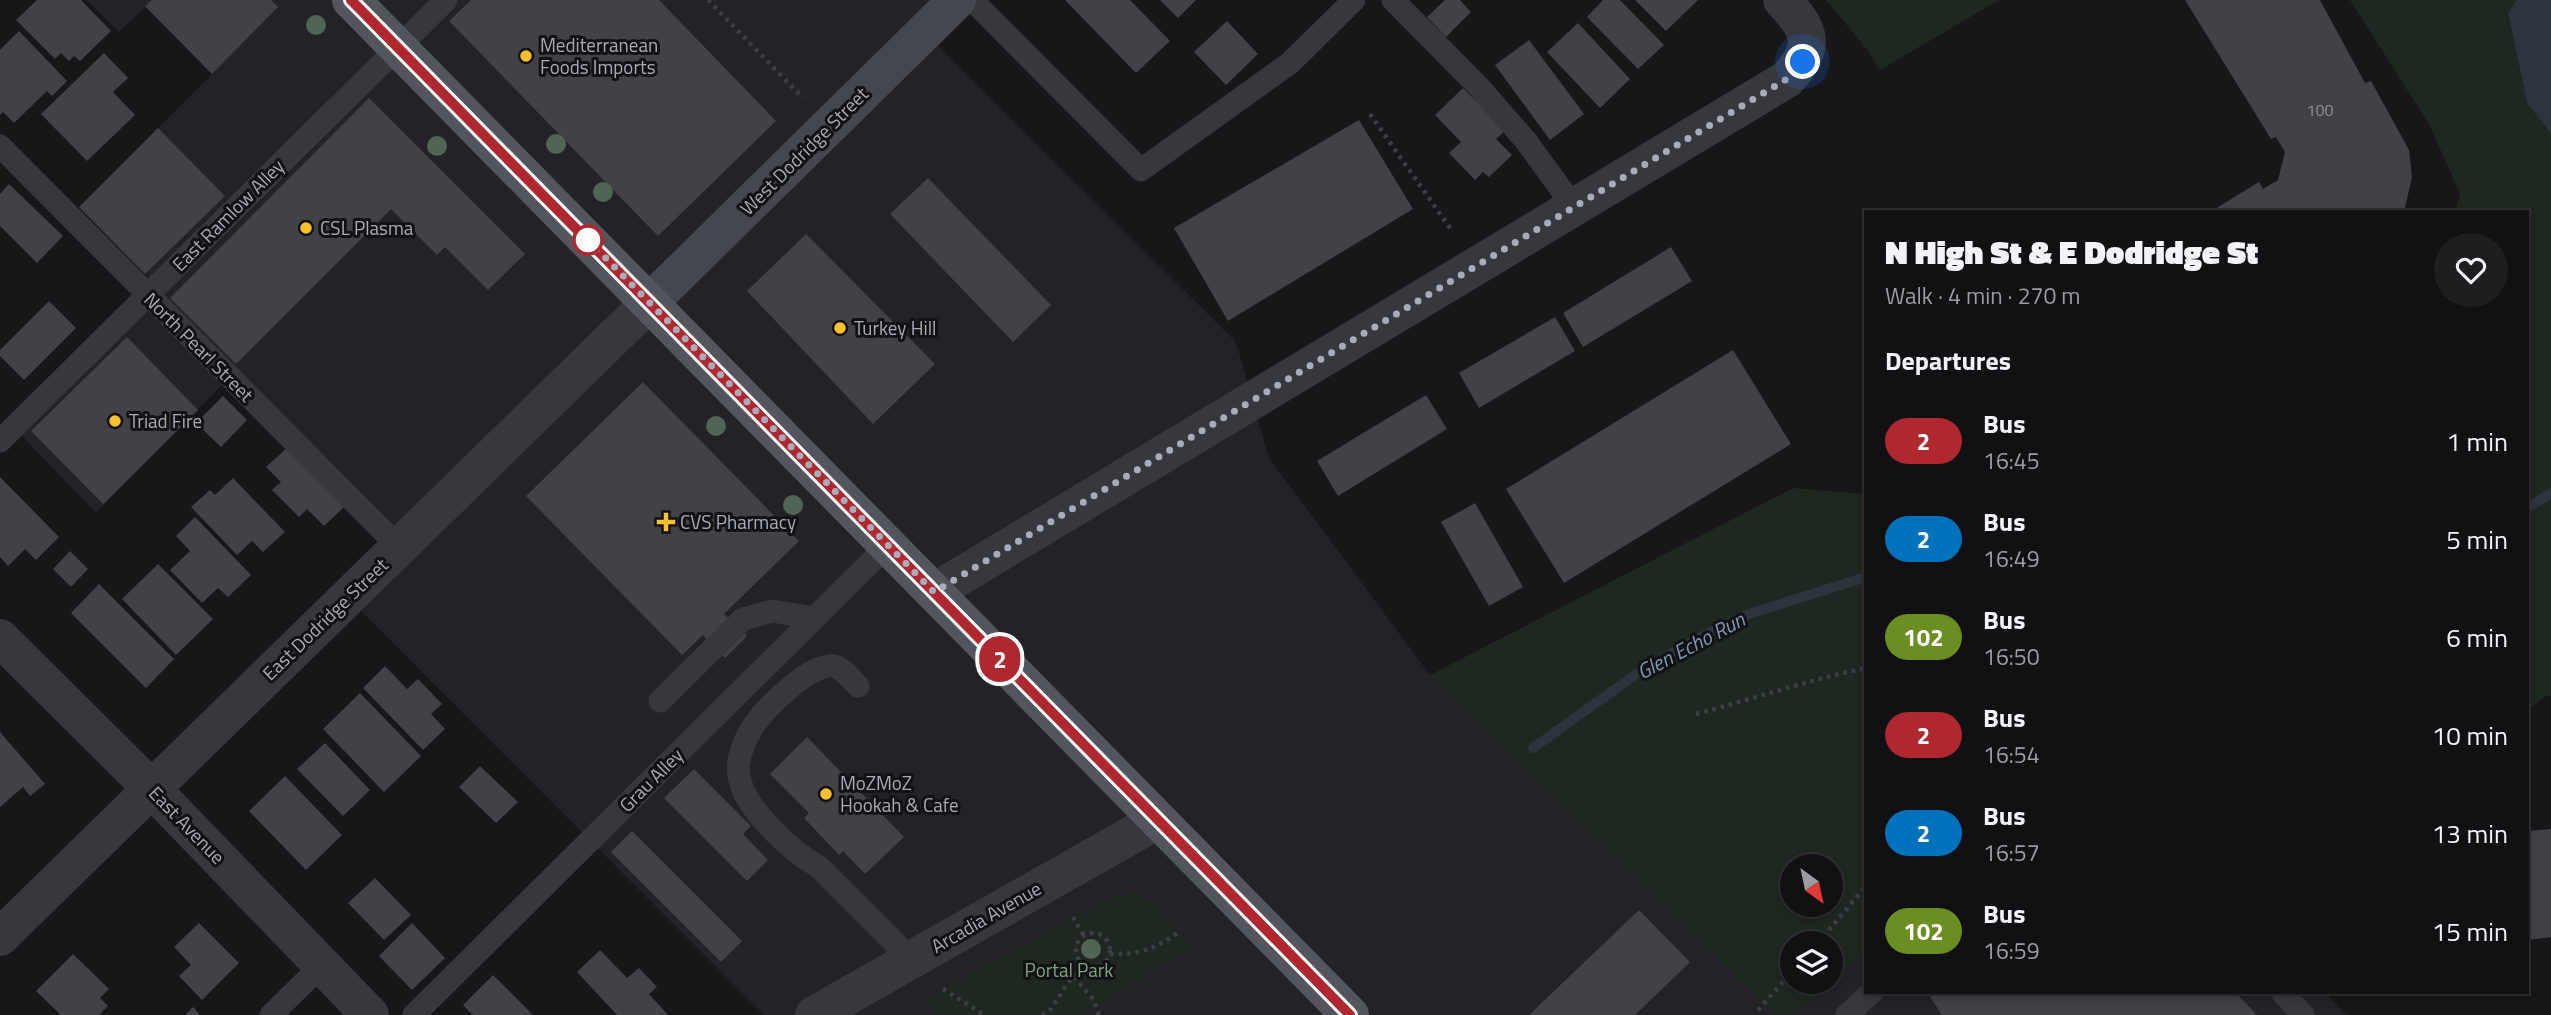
<!DOCTYPE html>
<meta charset="utf-8">
<style>
:root{--surface:#111013;--page:#1e1e21;--text:#f1f3f6;--muted:#9c9da0;--line:#303033}
body{margin:0;font-family:"Titillium Web",sans-serif;background:var(--page);color:var(--text);height:100vh;display:flex;flex-direction:column;font-size:26px;white-space:nowrap}
*{box-sizing:border-box;margin:0}
p{font-size:23px;color:var(--muted)}
.icon{flex:none;width:38px;height:38px;fill:none;stroke:currentColor;stroke-width:2;stroke-linecap:round;stroke-linejoin:round}
.map{position:relative;flex:1;overflow:hidden}
.drawer{position:absolute;left:1864px;top:210px;width:665px;height:784px;display:flex;flex-direction:column;background:var(--surface);border-radius:0px;box-shadow:0 4px 10px #0003,0 0 0 2px var(--line)}
.drawer>*{flex:none}
.badge{padding:0 14px;border-radius:23px;font-size:24px;line-height:46px}
.needle{width:46px;rotate:147deg}
.tools{position:absolute;left:1780px;top:854px;display:grid;gap:14px}
.tools a{display:grid;place-items:center;width:63px;height:63px;border-radius:50%;background:var(--surface);box-shadow:0 4px 10px #0003,0 0 0 2px var(--line);font-size:35px}
.you{position:absolute;width:35px;height:35px;margin:-18px;border:5px solid #fff;border-radius:50%;background:#1a73e8;box-shadow:0 0 0 10px #1a73e833}
.map>.badge{position:absolute;translate:-50% -50%;box-shadow:0 0 0 4px #fff}
h2{padding:0 21px;font-size:26px;line-height:63px}
.round{display:grid;place-items:center;flex:none;width:74px;height:74px;border-radius:37px;background:var(--page)}
.head{display:flex;align-items:center;justify-content:space-between;height:119px;padding:0 21px}
h1{font-size:33px;font-weight:800;line-height:52px}
ul{padding:0;list-style:none}
li{display:flex;align-items:center;gap:21px;height:98px;padding:0 21px}
li div{flex:1}
li b{display:block;font-size:26px}
li em{font-style:normal}
li .badge{min-width:77px;font-weight:700;text-align:center}
.map>svg:first-child{display:block}
.built{fill:#232226}
.green{fill:#1e2720;fill-rule:evenodd}
.water{fill:#2c353d}
.lines{fill:none;stroke-linecap:round;stroke-linejoin:round}
.stream{stroke:#2c353d;stroke-width:10}
.building{fill:#414146}
.path{stroke:#3d3f45;stroke-width:4.5;stroke-dasharray:3.5 5;stroke-linecap:butt}
.service{stroke:#37383e;stroke-width:23}
.minor{stroke:#37383e;stroke-width:38}
.tertiary{stroke:#37383e;stroke-width:38}
.secondary{stroke:#45474e;stroke-width:38}
.primary{stroke:#53555d;stroke-width:38}
.tree{fill:#506553}
.line-casing{stroke:#fff;stroke-width:16}
.line{stroke:#af272f;stroke-width:10}
.walk{stroke:#a8acb9;stroke-width:7;stroke-dasharray:0 12.6}
.poi-dot{fill:#fcc02b;stroke:#121114;stroke-width:2.5}
.stop-dot{fill:#fff;stroke:#af272f;stroke-width:3.5}
.labels{text-anchor:middle;stroke-width:6;stroke-linejoin:round;paint-order:stroke}
.number-label{font-size:16px;fill:#8e919c}
.poi-label{font-size:19px;fill:#a8acb9;stroke:#121114;text-anchor:start}
.street-label{font-size:19px;fill:#a8acb9;stroke:#121114}
.park-label{font-size:19px;fill:#7ea582;stroke:#121114}
.water-label{font-size:21px;font-style:italic;fill:#7d99b6;stroke:#121114}
</style>
<div class="map">
<svg width="2551" height="1015" viewBox="0 0 2551 1015">
<rect width="100%" height="100%" fill="#171619"/>
<g class="built">
<path d="M86 0H983L938 46 1236 342 1269 458 1430 675 1775 1015H764L343 593 390 550 228 379 96 513 19 433 164 292 79 207 212 74 145 7 119 32Z"/>
<path d="M1865 952 1866 992H2325L2346 1015H1795Z"/>
</g>
<g class="green">
<path d="M1826 0H1999L1880 70 1869 52Z"/>
<path d="M2350 0H2516L2508 14 2527 103 2551 134V696H2546L2527 711V212H2455L2460 194 2430 126Z"/>
<path d="M1793 488 1865 494 1866 952 1795 1015H1775L1430 675ZM1830 866V905H1792V866ZM1830 943V982H1792V943Z"/>
<path d="M1135 894 1148 901 1192 947 1081 1015H933L924 1000 1114 895Z"/>
</g>
<path class="water" d="M2516 0H2551V134L2527 103 2508 13Z"/>
<g class="lines">
<g class="stream">
<path d="M2527 508 2551 493"/>
<path d="M1533 748 1635 675 1693 641 1746 615 1866 577"/>
</g>
</g>
<g class="building">
<path d="M37 0H81L111 31 80 61 74 56 69 61 61 53 55 59 16 20Z"/>
<path d="M152 0H271L278 7 212 74 145 6Z"/>
<path d="M471 0H659L776 121 658 236 449 21Z"/>
<path d="M1065 0H1130L1170 41 1136 73Z"/>
<path d="M1160 0H1196L1178 18Z"/>
<path d="M1445 0H1460L1471 12 1446 37 1427 17Z"/>
<path d="M1603 0H1620L1664 45 1638 69 1587 17Z"/>
<path d="M1635 0H1698L1666 31Z"/>
<path d="M2185 0H2320L2365 83 2371 81 2409 150 2412 177 2404 212H2210L2259 182 2263 189 2278 180 2285 152 2276 137 2271 139Z"/>
<path d="M1227 21 1258 54 1226 85 1194 52Z"/>
<path d="M1578 23 1630 79 1600 108 1547 52Z"/>
<path d="M19 31 67 81 52 96 47 91 14 123 3 112 0 115V50Z"/>
<path d="M1529 40 1584 114 1550 140 1495 65Z"/>
<path d="M104 53 128 78 113 92 135 115 87 161 41 114Z"/>
<path d="M1463 88 1505 131 1496 139 1512 155 1489 177 1483 172 1475 180 1449 153 1461 142 1435 115Z"/>
<path d="M369 98 525 254 488 290 445 247 437 255 391 209 236 364 170 298Z"/>
<path d="M1359 120 1413 209 1228 321 1174 228Z"/>
<path d="M158 128 225 196 145 274 79 207Z"/>
<path d="M928 178 1051 305 1013 342 890 214Z"/>
<path d="M9 184 63 236 37 263 0 226V194Z"/>
<path d="M806 234 935 364 873 424 747 291Z"/>
<path d="M1671 247 1692 281 1583 347 1563 313Z"/>
<path d="M49 301 76 328 24 380 0 356V350Z"/>
<path d="M1555 317 1575 351 1479 408 1459 373Z"/>
<path d="M127 337 198 410 103 504 31 431Z"/>
<path d="M1733 350 1791 444 1564 583 1506 489Z"/>
<path d="M643 382 799 541 724 614 747 636 725 658 703 635 682 655 526 496Z"/>
<path d="M1426 395 1447 429 1338 496 1317 461Z"/>
<path d="M223 396 247 420 221 447 196 423Z"/>
<path d="M287 448 344 507 324 526 307 509 299 517 272 490 281 482 266 467Z"/>
<path d="M0 477 59 537 36 560 25 549 8 566 0 557Z"/>
<path d="M233 478 285 532 263 552 252 541 237 555 191 507 210 490 215 495Z"/>
<path d="M1475 503 1523 587 1489 606 1441 522Z"/>
<path d="M195 517 251 575 228 597 218 588 202 603 170 570 190 551 176 536Z"/>
<path d="M70 551 88 569 71 587 53 569Z"/>
<path d="M158 564 213 619 176 655 122 599Z"/>
<path d="M99 584 174 659 146 688 71 613Z"/>
<path d="M385 666 407 689 418 679 442 704 431 714 445 729 423 750 363 688Z"/>
<path d="M360 693 421 756 384 792 323 729Z"/>
<path d="M0 732 45 784 30 796 23 787 0 807Z"/>
<path d="M807 737 904 837 865 874 843 851 839 855 804 818 809 813 770 774Z"/>
<path d="M325 743 370 790 343 816 297 769Z"/>
<path d="M480 766 518 802 496 823 459 787Z"/>
<path d="M694 769 751 826 743 834 768 860 747 881 664 798Z"/>
<path d="M285 776 342 835 306 870 249 811Z"/>
<path d="M2551 829V937L2527 940V831Z"/>
<path d="M632 831 742 941 721 962 611 852Z"/>
<path d="M375 878 411 915 384 940 348 903Z"/>
<path d="M1639 910 1690 962 1635 1015H1529Z"/>
<path d="M199 923 239 963 202 1000 179 976 191 965 174 947Z"/>
<path d="M412 923 445 958 412 990 379 956Z"/>
<path d="M600 950 627 978 639 968 657 987 649 994 668 1015H617L577 972Z"/>
<path d="M73 954 109 989 100 998 108 1006 99 1015H61L36 991Z"/>
<path d="M493 975 533 1015H473L463 1005Z"/>
<path d="M1927 992H2235L2257 1015H1942Z"/>
<path d="M193 1007 200 1015H185Z"/>
</g>
<g class="lines">
<g class="path">
<path d="M708 0 803 98"/>
<path d="M1370 114 1452 231"/>
<path d="M1696 714C1753 699 1808 680 1866 668"/>
<path d="M1073 917 1084 936"/>
<circle cx="1093" cy="950" r="17"/>
<path d="M1818 943 1866 886"/>
<path d="M1110 954C1141 954 1152 950 1178 933"/>
<path d="M1074 977 1093 999 1099 1015"/>
<path d="M943 989 984 1015"/>
<path d="M1758 1010 1792 972"/>
<path d="M1042 1015 1051 1009 1065 987 1084 964"/>
</g>
<g class="service">
<path d="M972 0 1141 170 1290 63 1354 0"/>
<path d="M1393 0 1478 86 1526 141 1574 207"/>
<path d="M0 146 399 547"/>
<path d="M0 441 446 0"/>
<path d="M858 686C852 680 843 668 834 666 811 663 766 707 754 725 745 739 736 759 739 776 744 809 792 852 819 867L912 960"/>
<path d="M660 701 743 619 772 611 814 618"/>
<path d="M2282 992 2303 1015"/>
<path d="M271 1015 322 965"/>
<path d="M414 1015 888 545"/>
<path d="M1847 1015 1872 992"/>
</g>
<g class="minor">
<path d="M0 638 152 789 370 1015"/>
<path d="M0 937 650 302"/>
</g>
<g class="tertiary">
<path d="M934 592 1787 79C1817 46 1811 30 1782 0"/>
<path d="M814 1015 1158 820"/>
</g>
<path class="secondary" d="M650 302 957 0"/>
<path class="primary" d="M351 0 1350 1015"/>
</g>
<g class="tree">
<circle cx="316" cy="25" r="10"/>
<circle cx="556" cy="144" r="10"/>
<circle cx="437" cy="146" r="10"/>
<circle cx="603" cy="192" r="10"/>
<circle cx="716" cy="426" r="10"/>
<circle cx="793" cy="505" r="10"/>
<circle cx="1091" cy="949" r="10"/>
</g>
<g class="lines">
<defs>
<path id="line" d="M351 0 1350 1015"/>
</defs>
<use href="#line" class="line-casing"/>
<use href="#line" class="line"/>
<path class="walk" d="M588 240 934 592 1787 79 1803 62"/>
</g>
<g class="poi-dot">
<circle cx="526" cy="56" r="7"/>
<circle cx="306" cy="228" r="7"/>
<circle cx="840" cy="328" r="7"/>
<circle cx="115" cy="421" r="7"/>
<path d="M662.5 511.5h7v7h7v7h-7v7h-7v-7h-7v-7h7z"/>
<circle cx="826" cy="794" r="7"/>
</g>
<circle class="stop-dot" cx="588" cy="240" r="14"/>
<g class="labels">
<g class="number-label">
<text x="2320" y="116">100</text>
</g>
<g class="poi-label">
<text x="540" y="52">Mediterranean<tspan x="540" dy="22">Foods Imports</tspan></text>
<text x="320" y="235">CSL Plasma</text>
<text x="854" y="335">Turkey Hill</text>
<text x="129" y="428">Triad Fire</text>
<text x="680" y="529">CVS Pharmacy</text>
<text x="840" y="790">MoZMoZ<tspan x="840" dy="22">Hookah &amp; Cafe</tspan></text>
</g>
<g class="street-label">
<text transform="translate(804 151) rotate(-45)" y="7">West Dodridge Street</text>
<text transform="translate(228 215) rotate(-45)" y="7">East Ramlow Alley</text>
<text transform="translate(199 347) rotate(45)" y="7">North Pearl Street</text>
<text transform="translate(325 619) rotate(-44)" y="7">East Dodridge Street</text>
<text transform="translate(651 780) rotate(-45)" y="7">Grau Alley</text>
<text transform="translate(187 825) rotate(46)" y="7">East Avenue</text>
<text transform="translate(986 917) rotate(-30)" y="7">Arcadia Avenue</text>
</g>
<g class="park-label">
<text x="1069" y="977">Portal Park</text>
</g>
<g class="water-label">
<text transform="translate(1691 646) rotate(-28)" y="7">Glen Echo Run</text>
</g>
</g>
</svg>
<div class="tools">
<a><svg class="needle" viewBox="-14 -14 28 28"><path d="M0-13l5 13h-10z" fill="#e53935"/><path d="M0 13l5-13h-10z" fill="#9c9da0"/></svg></a>
<a><svg class="icon" aria-label="layers" viewBox="0 0 24 24"><path d="M12 4l9 5-9 5-9-5zM3 14l9 5 9-5"/></svg></a>
</div>
<div class="you" style="left:1803px;top:62px"></div>
<b class="badge" style="left:1000px;top:659px;background:#af272f;color:#fff">2</b>
<section class="drawer">
<div class="head"><div><h1>N High St &amp; E Dodridge St</h1><p>Walk · 4 min · 270 m</p></div><a class="round"><svg class="icon" aria-label="heart" viewBox="0 0 24 24"><path d="M12 20l-8-8c-3-5 5-10 8-4 3-6 11-1 8 4z"/></svg></a></div>
<h2>Departures</h2>
<ul>
<li><span class="badge" style="background:#af272f;color:#fff">2</span><div><b>Bus</b><p>16:45</p></div><em>1 min</em></li>
<li><span class="badge" style="background:#0072bc;color:#fff">2</span><div><b>Bus</b><p>16:49</p></div><em>5 min</em></li>
<li><span class="badge" style="background:#6b8e23;color:#fff">102</span><div><b>Bus</b><p>16:50</p></div><em>6 min</em></li>
<li><span class="badge" style="background:#af272f;color:#fff">2</span><div><b>Bus</b><p>16:54</p></div><em>10 min</em></li>
<li><span class="badge" style="background:#0072bc;color:#fff">2</span><div><b>Bus</b><p>16:57</p></div><em>13 min</em></li>
<li><span class="badge" style="background:#6b8e23;color:#fff">102</span><div><b>Bus</b><p>16:59</p></div><em>15 min</em></li>
</ul>
</section>
</div>
